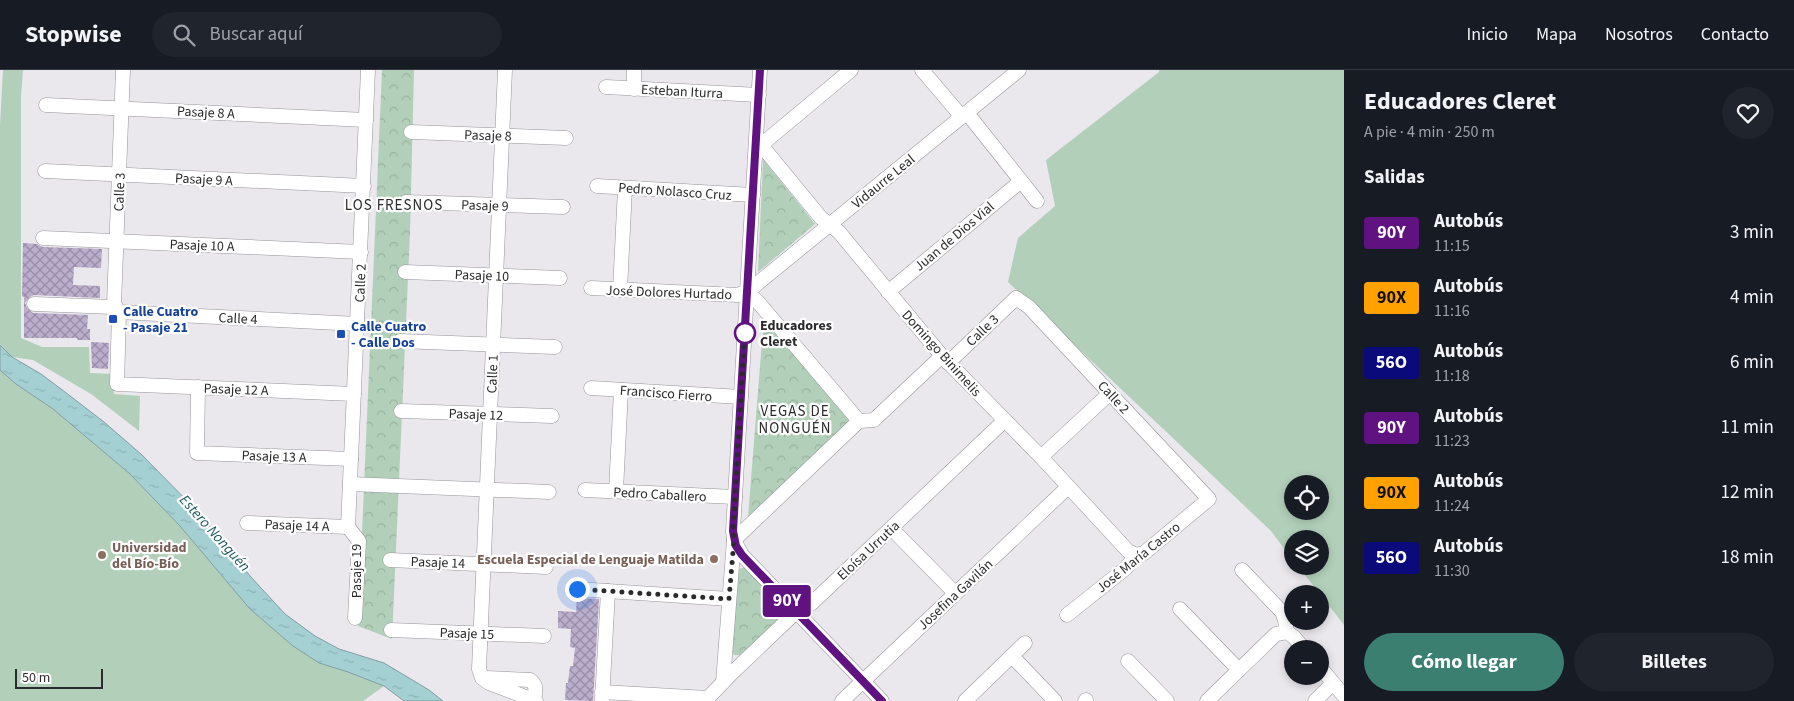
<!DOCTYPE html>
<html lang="es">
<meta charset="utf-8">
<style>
:root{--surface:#171b24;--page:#20242c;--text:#f1f3f6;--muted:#9ea1a6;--line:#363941;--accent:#3b7f71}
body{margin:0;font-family:"Source Sans 3",sans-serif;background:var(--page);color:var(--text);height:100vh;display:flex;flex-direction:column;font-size:19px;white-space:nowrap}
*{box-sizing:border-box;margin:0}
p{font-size:16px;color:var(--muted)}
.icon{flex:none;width:28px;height:28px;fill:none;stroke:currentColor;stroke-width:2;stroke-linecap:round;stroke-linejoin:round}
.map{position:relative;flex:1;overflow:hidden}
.panel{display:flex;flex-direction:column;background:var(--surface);width:450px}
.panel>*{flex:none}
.badge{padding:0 10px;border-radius:4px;font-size:18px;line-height:32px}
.tools{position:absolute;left:1284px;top:405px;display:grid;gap:10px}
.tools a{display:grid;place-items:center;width:45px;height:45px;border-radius:50%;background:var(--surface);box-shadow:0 2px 8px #0003;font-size:25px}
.scale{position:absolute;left:15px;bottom:12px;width:88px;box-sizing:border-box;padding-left:5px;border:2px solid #2b2a2c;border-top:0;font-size:14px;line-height:18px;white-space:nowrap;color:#2b2a2c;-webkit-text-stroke:4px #fff;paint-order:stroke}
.you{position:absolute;width:25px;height:25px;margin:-12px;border:4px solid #fff;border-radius:50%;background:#1a73e8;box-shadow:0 0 0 8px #1a73e833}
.map>.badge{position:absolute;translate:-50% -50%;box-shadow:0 0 0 2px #fff}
h2{padding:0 20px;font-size:19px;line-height:45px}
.round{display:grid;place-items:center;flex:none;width:52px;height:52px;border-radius:26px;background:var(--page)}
.summary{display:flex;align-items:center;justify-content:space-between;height:85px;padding:0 20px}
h1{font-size:24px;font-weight:700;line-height:38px}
.action{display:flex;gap:10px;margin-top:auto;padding:10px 20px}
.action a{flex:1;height:58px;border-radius:30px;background:var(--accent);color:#fff;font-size:20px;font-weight:700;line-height:58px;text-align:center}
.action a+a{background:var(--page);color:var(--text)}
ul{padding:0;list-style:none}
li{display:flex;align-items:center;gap:15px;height:65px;padding:0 20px}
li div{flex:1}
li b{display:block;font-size:19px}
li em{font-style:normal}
li .badge{min-width:55px;font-weight:700;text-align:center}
header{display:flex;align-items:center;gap:30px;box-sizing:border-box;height:70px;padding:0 25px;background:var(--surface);border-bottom:1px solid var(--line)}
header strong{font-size:24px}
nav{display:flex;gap:28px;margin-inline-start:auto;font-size:18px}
.search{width:350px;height:45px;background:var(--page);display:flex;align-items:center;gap:12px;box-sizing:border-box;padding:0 18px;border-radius:28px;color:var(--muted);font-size:19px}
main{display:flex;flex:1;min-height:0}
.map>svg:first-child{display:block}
.grass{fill:#b2d0b9;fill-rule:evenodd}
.park{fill:url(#park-crowns)}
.water{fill:url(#water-ripples);stroke:#809ea2}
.building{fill:url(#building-cross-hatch)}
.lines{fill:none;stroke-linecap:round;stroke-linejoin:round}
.minor-casing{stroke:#969499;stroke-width:15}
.minor{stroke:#fff;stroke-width:14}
.line-casing{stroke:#fff;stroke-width:11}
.line{stroke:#5f1280;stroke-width:8}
.walk{stroke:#2b2a2c;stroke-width:5;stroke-dasharray:0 9}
.transit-dot{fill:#1a4fb4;stroke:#fff;stroke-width:2}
.stop-dot{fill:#fff;stroke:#5f1280;stroke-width:2.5}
.education-dot{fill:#8d6e63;stroke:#fff;stroke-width:2}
.labels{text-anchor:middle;stroke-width:4.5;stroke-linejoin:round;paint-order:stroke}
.street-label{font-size:14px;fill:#2b2a2c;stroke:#fff}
.transit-label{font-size:14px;font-weight:bold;fill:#164399;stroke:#fff;text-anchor:start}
.stop-label{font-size:14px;font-weight:bold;fill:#2b2a2c;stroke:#fff;text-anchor:start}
.education-label{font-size:14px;font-weight:bold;fill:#785e54;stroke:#fff;text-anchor:start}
.neighbourhood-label{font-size:15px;letter-spacing:1px;fill:#2b2a2c;stroke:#fff}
.water-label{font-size:15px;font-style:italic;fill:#1c595e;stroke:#fff}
</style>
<header>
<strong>Stopwise</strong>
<div class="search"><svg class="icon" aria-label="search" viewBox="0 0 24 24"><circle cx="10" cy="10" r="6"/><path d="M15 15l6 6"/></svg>Buscar aquí</div>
<nav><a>Inicio</a><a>Mapa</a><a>Nosotros</a><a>Contacto</a></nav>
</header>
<main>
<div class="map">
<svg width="1344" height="631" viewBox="0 0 1344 631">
<defs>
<pattern id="park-crowns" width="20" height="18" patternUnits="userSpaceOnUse" patternTransform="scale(1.25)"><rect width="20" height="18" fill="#b2d0b9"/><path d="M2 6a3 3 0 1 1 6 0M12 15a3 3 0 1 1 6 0" fill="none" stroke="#99b39f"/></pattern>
<pattern id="water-ripples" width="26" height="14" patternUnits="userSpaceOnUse" patternTransform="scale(1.25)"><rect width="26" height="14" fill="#a4d0d4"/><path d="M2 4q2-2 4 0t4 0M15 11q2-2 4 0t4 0" fill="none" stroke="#8db3b6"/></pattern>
<pattern id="building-cross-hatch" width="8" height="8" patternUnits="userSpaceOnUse" patternTransform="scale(1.25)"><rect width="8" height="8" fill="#bbadcc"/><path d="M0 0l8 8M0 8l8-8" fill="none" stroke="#988da6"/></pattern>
</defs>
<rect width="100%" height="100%" fill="#eae7ed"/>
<g class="grass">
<path d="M3 0H23L21 26V268L42 277H89L90 303 114 304V324L140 326 139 361 91 324 33 290 12 287 0 274V55Z"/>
<path d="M1159 0H1344V555L1298 496H1320V469H1292V489L1271 461 1008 212 1018 168 1055 136 1046 90 1159 2ZM1292 414H1320V441H1292Z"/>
<path d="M0 300 16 314 53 339 130 404 180 456 250 539 293 576 319 593 348 602 384 616 363 631H0Z"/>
</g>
<g class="park">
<path d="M382 0H414L410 163 392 569 358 556Z"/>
<path d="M763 89 815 154 758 202Z"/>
<path d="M764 246 850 350 748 447Z"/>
<path d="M745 497 785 539V545L740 585H734L731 581 737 500Z"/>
</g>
<path class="water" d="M0 275 12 287 41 304 65 322 104 352 142 385 199 443 250 506 285 544 315 566 339 579 384 593 429 620 443 631H404L384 616 348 602 319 593 293 576 250 539 180 456 130 404 53 339 16 314 0 300Z"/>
<g class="building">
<path d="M23 173 37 174 43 177 102 179 101 198 74 197 73 215 100 216V228L34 225 30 227 25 233 27 238 33 243 88 245 87 259H90V270H77V268H24V227L22 226Z"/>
<path d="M91 272 109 273 108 299 92 298Z"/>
<path d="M577 528 599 529 593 631 565 630 566 613H568L570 596H573L575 578 570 577 571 559 558 558V541L576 542Z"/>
</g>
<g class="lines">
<defs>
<g id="minor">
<path d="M505 0 479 599 482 608 489 613 536 631"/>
<path d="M922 0 962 47"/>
<path d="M606 17 759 25"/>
<path d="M634 19V0"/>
<path d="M46 35 366 50"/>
<path d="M967 43 1037 131"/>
<path d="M411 62 566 68"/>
<path d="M756 74 761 75 821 148 839 162 942 286 1041 387 1128 481 1136 485"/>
<path d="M761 75 851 0"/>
<path d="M45 101 364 116"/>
<path d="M597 116 753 125"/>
<path d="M406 132 563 137"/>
<path d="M43 168 361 182"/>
<path d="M405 202 560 208"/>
<path d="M591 218 737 225 747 222 1019 0"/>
<path d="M620 220 625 118"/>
<path d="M747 222 758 232 859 351"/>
<path d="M888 222 1021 111"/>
<path d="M34 234 114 237"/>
<path d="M119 242 117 314 354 324"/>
<path d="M119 242 114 234 123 0"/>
<path d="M119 242 358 254"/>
<path d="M400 271 555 277"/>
<path d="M948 293 1016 228 1029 237 1209 429 1144 483 1136 485 1126 498 1067 545"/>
<path d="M198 317 197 383 351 389"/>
<path d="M591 318 741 327"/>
<path d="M401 341 552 346"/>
<path d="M1041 387 1110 323"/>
<path d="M350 414 549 422"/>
<path d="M585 420 735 427"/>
<path d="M616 421 621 320"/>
<path d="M247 453 348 457"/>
<path d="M348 457 368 0"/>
<path d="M348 457 359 471 355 548"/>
<path d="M891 458 955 523"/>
<path d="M734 470 859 351 874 350 877 347 942 286"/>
<path d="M734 470 742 485 882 631"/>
<path d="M390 490 546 497"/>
<path d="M1242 500 1282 542 1285 550 1287 562"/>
<path d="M577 519 729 529"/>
<path d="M1180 539 1239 600"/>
<path d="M391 560 544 566"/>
<path d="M1287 562 1294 567 1304 579"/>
<path d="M1012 586 1055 631"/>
<path d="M1128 591 1167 631"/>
<path d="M1320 597 1344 626"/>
<path d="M486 608 530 610C538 615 535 623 534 630"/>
<path d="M723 612 734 470 733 461 760 0"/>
<path d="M602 622 708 628"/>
<path d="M602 631 608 521"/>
<path d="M705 631 732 603 797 541 812 533 1005 350"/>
<path d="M842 631 1068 417"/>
<path d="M965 631 1025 573"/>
<path d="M1085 631 1086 630"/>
<path d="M1207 631 1276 564 1287 562"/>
<path d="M1315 631 1333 613"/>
</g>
</defs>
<use href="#minor" class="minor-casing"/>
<use href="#minor" class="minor"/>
</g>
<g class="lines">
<defs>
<path id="line" d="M760 0 733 461 736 476 742 485 882 631"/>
</defs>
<use href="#line" class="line-casing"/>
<use href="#line" class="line"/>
<path class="walk" d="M577 519 729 529 734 470 733 461 745 257V263"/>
</g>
<g class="transit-dot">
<rect x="108" y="244" width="10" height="10" rx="2.5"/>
<rect x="336" y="259" width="10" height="10" rx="2.5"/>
</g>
<circle class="stop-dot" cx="745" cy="263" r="10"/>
<g class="education-dot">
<circle cx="102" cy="485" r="5"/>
<circle cx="714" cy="489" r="5"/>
</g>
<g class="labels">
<g class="street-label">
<text transform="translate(682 21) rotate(3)" y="5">Esteban Iturra</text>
<text transform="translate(206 42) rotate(3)" y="5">Pasaje 8 A</text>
<text transform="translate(488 65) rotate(2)" y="5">Pasaje 8</text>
<text transform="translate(204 109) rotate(3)" y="5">Pasaje 9 A</text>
<text transform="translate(883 111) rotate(-39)" y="5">Vidaurre Leal</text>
<text transform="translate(675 121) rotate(4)" y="5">Pedro Nolasco Cruz</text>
<text transform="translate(119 122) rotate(-88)" y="5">Calle 3</text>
<text transform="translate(485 135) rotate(2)" y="5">Pasaje 9</text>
<text transform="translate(954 166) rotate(-40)" y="5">Juan de Dios Vial</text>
<text transform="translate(202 175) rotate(2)" y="5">Pasaje 10 A</text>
<text transform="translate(482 205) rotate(2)" y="5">Pasaje 10</text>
<text transform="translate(360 213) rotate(-88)" y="5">Calle 2</text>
<text transform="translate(669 222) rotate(2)" y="5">José Dolores Hurtado</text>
<text transform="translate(238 248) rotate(3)" y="5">Calle 4</text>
<text transform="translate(982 260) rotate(-44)" y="5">Calle 3</text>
<text transform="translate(942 283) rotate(48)" y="5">Domingo Binimelis</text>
<text transform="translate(492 304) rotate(-88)" y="5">Calle 1</text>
<text transform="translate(236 319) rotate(2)" y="5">Pasaje 12 A</text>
<text transform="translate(666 323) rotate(4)" y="5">Francisco Fierro</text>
<text transform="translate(1114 327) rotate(47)" y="5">Calle 2</text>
<text transform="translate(476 344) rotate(2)" y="5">Pasaje 12</text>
<text transform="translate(274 386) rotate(2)" y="5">Pasaje 13 A</text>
<text transform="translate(660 424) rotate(3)" y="5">Pedro Caballero</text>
<text transform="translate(297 455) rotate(2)" y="5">Pasaje 14 A</text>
<text transform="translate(868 480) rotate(-43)" y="5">Eloísa Urrutia</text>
<text transform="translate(1138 487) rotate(-39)" y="5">José María Castro</text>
<text transform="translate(438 492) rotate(2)" y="5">Pasaje 14</text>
<text transform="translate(356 501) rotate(-90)" y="5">Pasaje 19</text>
<text transform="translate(955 524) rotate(-43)" y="5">Josefina Gavilán</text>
<text transform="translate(467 563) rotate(2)" y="5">Pasaje 15</text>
</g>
<g class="transit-label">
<text x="123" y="246">Calle Cuatro<tspan x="123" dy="16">- Pasaje 21</tspan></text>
<text x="351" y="261">Calle Cuatro<tspan x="351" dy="16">- Calle Dos</tspan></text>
</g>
<g class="stop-label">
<text x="760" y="260">Educadores<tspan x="760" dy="16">Cleret</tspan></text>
</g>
<g class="education-label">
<text x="112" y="482">Universidad<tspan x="112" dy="16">del Bío-Bío</tspan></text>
<text x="704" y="494" text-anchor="end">Escuela Especial de Lenguaje Matilda</text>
</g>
<g class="neighbourhood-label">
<text x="394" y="140">LOS FRESNOS</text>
<text x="795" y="346">VEGAS DE<tspan x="795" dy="17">NONGUÉN</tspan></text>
</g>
<g class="water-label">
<text transform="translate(215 463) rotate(48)" y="5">Estero Nonguén</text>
</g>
</g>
</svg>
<div class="tools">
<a><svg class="icon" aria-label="locate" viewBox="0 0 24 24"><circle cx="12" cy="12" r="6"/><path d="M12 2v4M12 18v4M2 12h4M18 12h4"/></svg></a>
<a><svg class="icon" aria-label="layers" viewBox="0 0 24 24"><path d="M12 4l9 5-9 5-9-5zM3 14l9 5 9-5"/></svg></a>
<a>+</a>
<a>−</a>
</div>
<div class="scale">50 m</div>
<div class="you" style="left:577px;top:519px"></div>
<b class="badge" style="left:787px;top:531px;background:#5f1280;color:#fff">90Y</b>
</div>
<section class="panel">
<div class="summary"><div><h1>Educadores Cleret</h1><p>A pie · 4 min · 250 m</p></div><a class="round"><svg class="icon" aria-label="heart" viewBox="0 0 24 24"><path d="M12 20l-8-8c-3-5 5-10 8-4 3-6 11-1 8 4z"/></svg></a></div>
<h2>Salidas</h2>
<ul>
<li><span class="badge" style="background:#5f1280;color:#fff">90Y</span><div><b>Autobús</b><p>11:15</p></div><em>3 min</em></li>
<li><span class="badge" style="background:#ffa200;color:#111">90X</span><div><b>Autobús</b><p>11:16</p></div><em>4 min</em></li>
<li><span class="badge" style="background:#0a0a7a;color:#fff">56O</span><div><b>Autobús</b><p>11:18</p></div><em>6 min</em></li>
<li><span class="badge" style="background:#5f1280;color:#fff">90Y</span><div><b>Autobús</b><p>11:23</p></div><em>11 min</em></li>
<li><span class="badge" style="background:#ffa200;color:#111">90X</span><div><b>Autobús</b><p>11:24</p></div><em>12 min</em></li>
<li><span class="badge" style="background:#0a0a7a;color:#fff">56O</span><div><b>Autobús</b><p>11:30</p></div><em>18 min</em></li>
</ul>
<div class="action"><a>Cómo llegar</a><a>Billetes</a></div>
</section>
</main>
